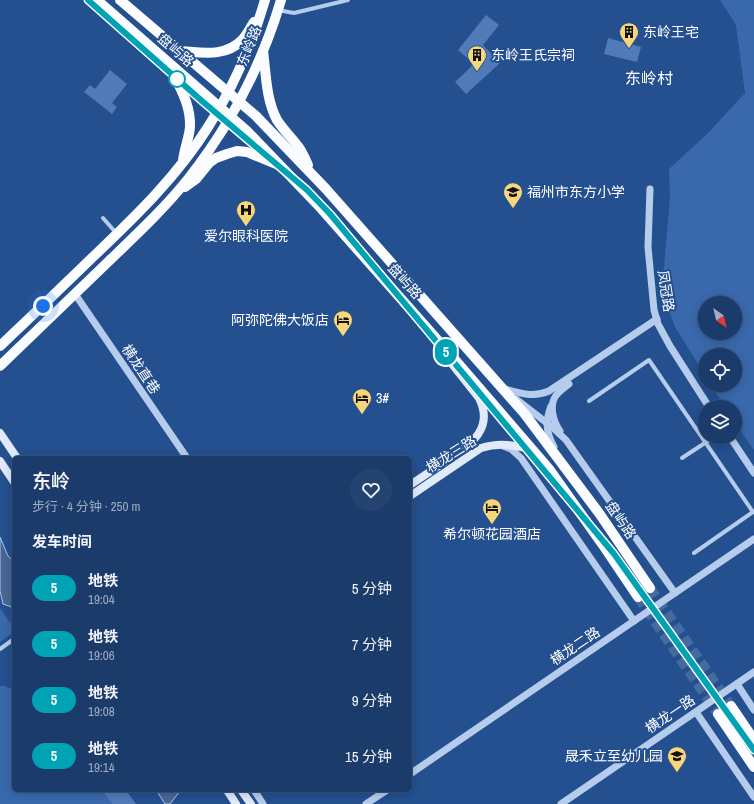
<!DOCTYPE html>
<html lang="zh">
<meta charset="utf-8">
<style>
:root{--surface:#1b3c6b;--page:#244371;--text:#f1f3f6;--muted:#a0adc1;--line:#39567e}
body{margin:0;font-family:"Archivo Narrow","Noto Sans SC",sans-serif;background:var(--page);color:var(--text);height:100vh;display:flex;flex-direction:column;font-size:15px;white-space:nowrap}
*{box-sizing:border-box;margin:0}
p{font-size:13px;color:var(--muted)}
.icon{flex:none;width:22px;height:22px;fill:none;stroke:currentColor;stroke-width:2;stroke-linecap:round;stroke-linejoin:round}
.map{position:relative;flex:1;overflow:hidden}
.drawer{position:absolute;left:12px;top:456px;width:400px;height:336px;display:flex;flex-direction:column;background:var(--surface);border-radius:6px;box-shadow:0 2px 10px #0003,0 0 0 1px var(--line)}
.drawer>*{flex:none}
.badge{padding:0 8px;border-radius:13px;font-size:14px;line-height:26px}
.needle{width:26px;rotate:146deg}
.fabs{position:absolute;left:698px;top:296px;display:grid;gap:8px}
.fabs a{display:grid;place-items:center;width:44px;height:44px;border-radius:50%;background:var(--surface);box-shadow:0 2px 10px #0003,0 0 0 1px var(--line);font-size:20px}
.you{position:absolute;width:20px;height:20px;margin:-10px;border:3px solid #fff;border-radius:50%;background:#1a73e8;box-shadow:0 0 0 6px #1a73e833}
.map>.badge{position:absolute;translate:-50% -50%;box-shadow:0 0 0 2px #fff}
h2{padding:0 20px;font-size:15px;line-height:36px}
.round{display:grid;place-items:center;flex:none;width:42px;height:42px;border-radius:21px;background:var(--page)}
.head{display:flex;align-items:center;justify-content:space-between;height:68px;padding:0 20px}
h1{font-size:19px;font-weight:600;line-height:30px}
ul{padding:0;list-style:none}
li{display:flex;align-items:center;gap:12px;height:56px;padding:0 20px}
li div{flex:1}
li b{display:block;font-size:15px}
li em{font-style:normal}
li .badge{min-width:44px;font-weight:700;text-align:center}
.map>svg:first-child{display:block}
.green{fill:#3969ac;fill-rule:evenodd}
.water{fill:#496694;stroke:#a9c6ec}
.building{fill:#517bb8}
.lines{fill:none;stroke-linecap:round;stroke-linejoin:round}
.primary-tunnel{stroke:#456aa0;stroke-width:10;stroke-dasharray:10 5;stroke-linecap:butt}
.minor{stroke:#b5ccec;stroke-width:4}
.tertiary{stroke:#b5ccec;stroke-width:7}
.secondary{stroke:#e1eaf9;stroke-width:8}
.primary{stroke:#fafcff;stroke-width:10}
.line-casing{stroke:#fff;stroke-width:9}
.line{stroke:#00a3b4;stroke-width:6}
.walk{stroke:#fff;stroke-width:4;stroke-dasharray:0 7.2}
.stop-dot{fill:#fff;stroke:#00a3b4;stroke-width:2}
.labels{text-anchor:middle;stroke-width:4;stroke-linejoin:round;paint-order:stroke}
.poi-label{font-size:14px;fill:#fff;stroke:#24508f;text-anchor:start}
.street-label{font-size:14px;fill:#fff;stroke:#24508f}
.quarter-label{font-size:16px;fill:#fff;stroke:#24508f}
</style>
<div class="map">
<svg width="754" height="804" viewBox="0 0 754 804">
<rect width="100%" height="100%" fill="#24508f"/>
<g class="green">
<path d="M720 0H754V450L735 423V407H725L711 385H735V355H705V375L675 327 662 291 670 198 669 169 708 133 745 93 736 25ZM705 303H735V333H705Z"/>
<path d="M0 608 14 628V632L0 642Z"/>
<path d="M0 686H4L14 690V790H102L112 804H0Z"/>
</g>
<g class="water">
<path d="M0 537 8 556 14 561V608L3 604 0 591Z"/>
<path d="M156 790H179L180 791 170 804H165Z"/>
</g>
<g class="building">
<path d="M486 15 499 25 483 45 500 63 466 94 455 82 474 64 458 50Z"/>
<path d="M608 38 641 47 637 62 604 54Z"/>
<path d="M110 70 127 84 112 103 117 107 112 114 84 92 90 85 95 89Z"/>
<path d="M102 790H126L136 804H112Z"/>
</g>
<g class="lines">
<g class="primary-tunnel">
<path d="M650 588 731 706"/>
<path d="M638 597 718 714"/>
</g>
<g class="minor">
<path d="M278 10 294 13 348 0"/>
<path d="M103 218 117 234"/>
<path d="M589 401 649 360 753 512 694 553"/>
<path d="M682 458 714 437"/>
<path d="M0 649 14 639"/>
</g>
<g class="tertiary">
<path d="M650 189 648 247 654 310 658 324 670 346 709 407"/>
<path d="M75 294 187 458"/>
<path d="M502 388C519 393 533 398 549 391L657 319"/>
<path d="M516 399 552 427 566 440 675 593"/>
<path d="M551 406C545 422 546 432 554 447"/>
<path d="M560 431C554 423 549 407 555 397 558 392 564 388 569 384"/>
<path d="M730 437 754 473"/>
<path d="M503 446 511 449 521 458 634 621"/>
<path d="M737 684 754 710"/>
<path d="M696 712 754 797"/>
<path d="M410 774 754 539"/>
<path d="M254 790 263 804"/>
<path d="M366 804 387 790"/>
<path d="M561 804 754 672"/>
</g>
<g class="secondary">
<path d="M0 433 17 458"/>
<path d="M0 461 14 482"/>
<path d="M410 485C422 477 434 469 446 461 469 445 495 430 479 398L452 364 447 356"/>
<path d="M410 496 481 448C499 442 515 445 533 450"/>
<path d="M227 790 236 804"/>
<path d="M241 790 251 804"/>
</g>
<g class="primary">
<path d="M97 0 247 131 318 205 450 354 549 469 603 545 638 597"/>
<path d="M120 0 256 116 326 189 524 413 599 513 650 588"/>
<path d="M179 51C200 52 225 58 242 40 247 35 250 28 254 22"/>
<path d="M263 51C266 73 266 100 277 120 284 131 293 139 300 149 303 154 306 160 308 165"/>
<path d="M169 64C178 85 191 103 190 127 189 139 184 149 183 161"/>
<path d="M185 187 196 179 209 163 216 158 227 154 237 151 247 152 276 164"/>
<path d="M0 346C32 316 64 285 96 254 137 215 178 175 208 127 233 88 252 44 265 0"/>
<path d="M0 366C36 331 73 296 109 261 136 235 164 209 188 179 230 126 262 64 281 0"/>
<path d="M731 706 754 740"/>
<path d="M718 714 754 767"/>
</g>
</g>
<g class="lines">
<defs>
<path id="line" d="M88 0 202 101 307 190 330 214 614 554 754 750"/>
</defs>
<use href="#line" class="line-casing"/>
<use href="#line" class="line"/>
<path class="walk" d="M43 306 142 210 183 162 184 150 188 138 190 127 189 114 187 101 177 83V79"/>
</g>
<defs>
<symbol id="building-pin" viewBox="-11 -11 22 30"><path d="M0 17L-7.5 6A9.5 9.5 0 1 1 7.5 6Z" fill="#f6d679" stroke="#24508f"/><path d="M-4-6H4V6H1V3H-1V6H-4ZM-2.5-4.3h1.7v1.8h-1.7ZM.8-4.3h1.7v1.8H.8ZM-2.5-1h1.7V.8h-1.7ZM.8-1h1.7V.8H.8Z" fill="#111"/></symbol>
<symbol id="school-pin" viewBox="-11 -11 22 30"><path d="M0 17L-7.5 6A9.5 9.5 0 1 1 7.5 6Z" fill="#f6d679" stroke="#24508f"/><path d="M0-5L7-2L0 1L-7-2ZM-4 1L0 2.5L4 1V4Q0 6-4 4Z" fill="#111"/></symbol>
<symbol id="hospital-pin" viewBox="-11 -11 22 30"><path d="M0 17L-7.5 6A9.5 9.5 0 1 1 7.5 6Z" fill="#f6d679" stroke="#24508f"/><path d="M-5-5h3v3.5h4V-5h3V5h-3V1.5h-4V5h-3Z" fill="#111"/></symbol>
<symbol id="hotel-pin" viewBox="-11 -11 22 30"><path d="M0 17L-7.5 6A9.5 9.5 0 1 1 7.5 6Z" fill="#f6d679" stroke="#24508f"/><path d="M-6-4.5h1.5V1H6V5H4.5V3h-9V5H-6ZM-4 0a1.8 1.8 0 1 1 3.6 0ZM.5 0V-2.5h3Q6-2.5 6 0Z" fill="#111"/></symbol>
</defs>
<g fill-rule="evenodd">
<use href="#building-pin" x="618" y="21" width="22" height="30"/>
<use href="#building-pin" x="466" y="44" width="22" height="30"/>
<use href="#school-pin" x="502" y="181" width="22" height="30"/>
<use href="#hospital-pin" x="235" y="199" width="22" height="30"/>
<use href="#hotel-pin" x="332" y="309" width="22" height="30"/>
<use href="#hotel-pin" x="351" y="387" width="22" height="30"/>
<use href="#hotel-pin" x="481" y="497" width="22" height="30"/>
<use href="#school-pin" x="666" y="745" width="22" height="30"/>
</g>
<circle class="stop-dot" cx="177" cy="79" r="8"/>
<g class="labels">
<g class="poi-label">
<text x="643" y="37">东岭王宅</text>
<text x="491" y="60">东岭王氏宗祠</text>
<text x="527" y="197">福州市东方小学</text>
<text x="246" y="241" text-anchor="middle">爱尔眼科医院</text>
<text x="329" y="325" text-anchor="end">阿弥陀佛大饭店</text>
<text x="376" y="403">3#</text>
<text x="492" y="539" text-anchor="middle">希尔顿花园酒店</text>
<text x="663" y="761" text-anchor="end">晟禾立至幼儿园</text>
</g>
<g class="street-label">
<text transform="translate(249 46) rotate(-68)" y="5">东岭路</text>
<text transform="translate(176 50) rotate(41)" y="5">盘屿路</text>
<text transform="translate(405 281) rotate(48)" y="5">盘屿路</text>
<text transform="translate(666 291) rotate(81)" y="5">凤冠路</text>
<text transform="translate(141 369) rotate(56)" y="5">横龙直巷</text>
<text transform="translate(451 454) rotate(-32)" y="5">横龙三路</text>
<text transform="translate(621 520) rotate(56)" y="5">盘屿路</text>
<text transform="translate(575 646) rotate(-34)" y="5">横龙二路</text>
<text transform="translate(670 714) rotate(-34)" y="5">横龙一路</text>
</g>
<g class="quarter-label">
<text x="649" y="84">东岭村</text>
</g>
</g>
</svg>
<div class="fabs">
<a><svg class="needle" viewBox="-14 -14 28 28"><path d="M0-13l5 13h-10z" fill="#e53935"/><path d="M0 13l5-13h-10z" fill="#a0adc1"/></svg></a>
<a><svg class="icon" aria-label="locate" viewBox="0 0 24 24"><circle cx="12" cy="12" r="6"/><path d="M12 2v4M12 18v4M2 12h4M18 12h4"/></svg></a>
<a><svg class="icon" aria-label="layers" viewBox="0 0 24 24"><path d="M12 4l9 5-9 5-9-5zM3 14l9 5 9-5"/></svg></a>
</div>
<div class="you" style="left:43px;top:306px"></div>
<b class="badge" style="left:446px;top:352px;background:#00a3b4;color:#fff">5</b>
<section class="drawer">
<div class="head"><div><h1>东岭</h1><p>步行 · 4 分钟 · 250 m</p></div><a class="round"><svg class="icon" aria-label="heart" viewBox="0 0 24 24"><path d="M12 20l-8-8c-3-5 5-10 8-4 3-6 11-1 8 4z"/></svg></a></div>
<h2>发车时间</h2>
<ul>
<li><span class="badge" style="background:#00a3b4;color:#fff">5</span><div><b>地铁</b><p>19:04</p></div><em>5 分钟</em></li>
<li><span class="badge" style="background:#00a3b4;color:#fff">5</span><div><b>地铁</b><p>19:06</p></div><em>7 分钟</em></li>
<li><span class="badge" style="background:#00a3b4;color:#fff">5</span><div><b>地铁</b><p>19:08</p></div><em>9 分钟</em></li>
<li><span class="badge" style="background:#00a3b4;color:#fff">5</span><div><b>地铁</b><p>19:14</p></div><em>15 分钟</em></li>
</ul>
</section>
</div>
